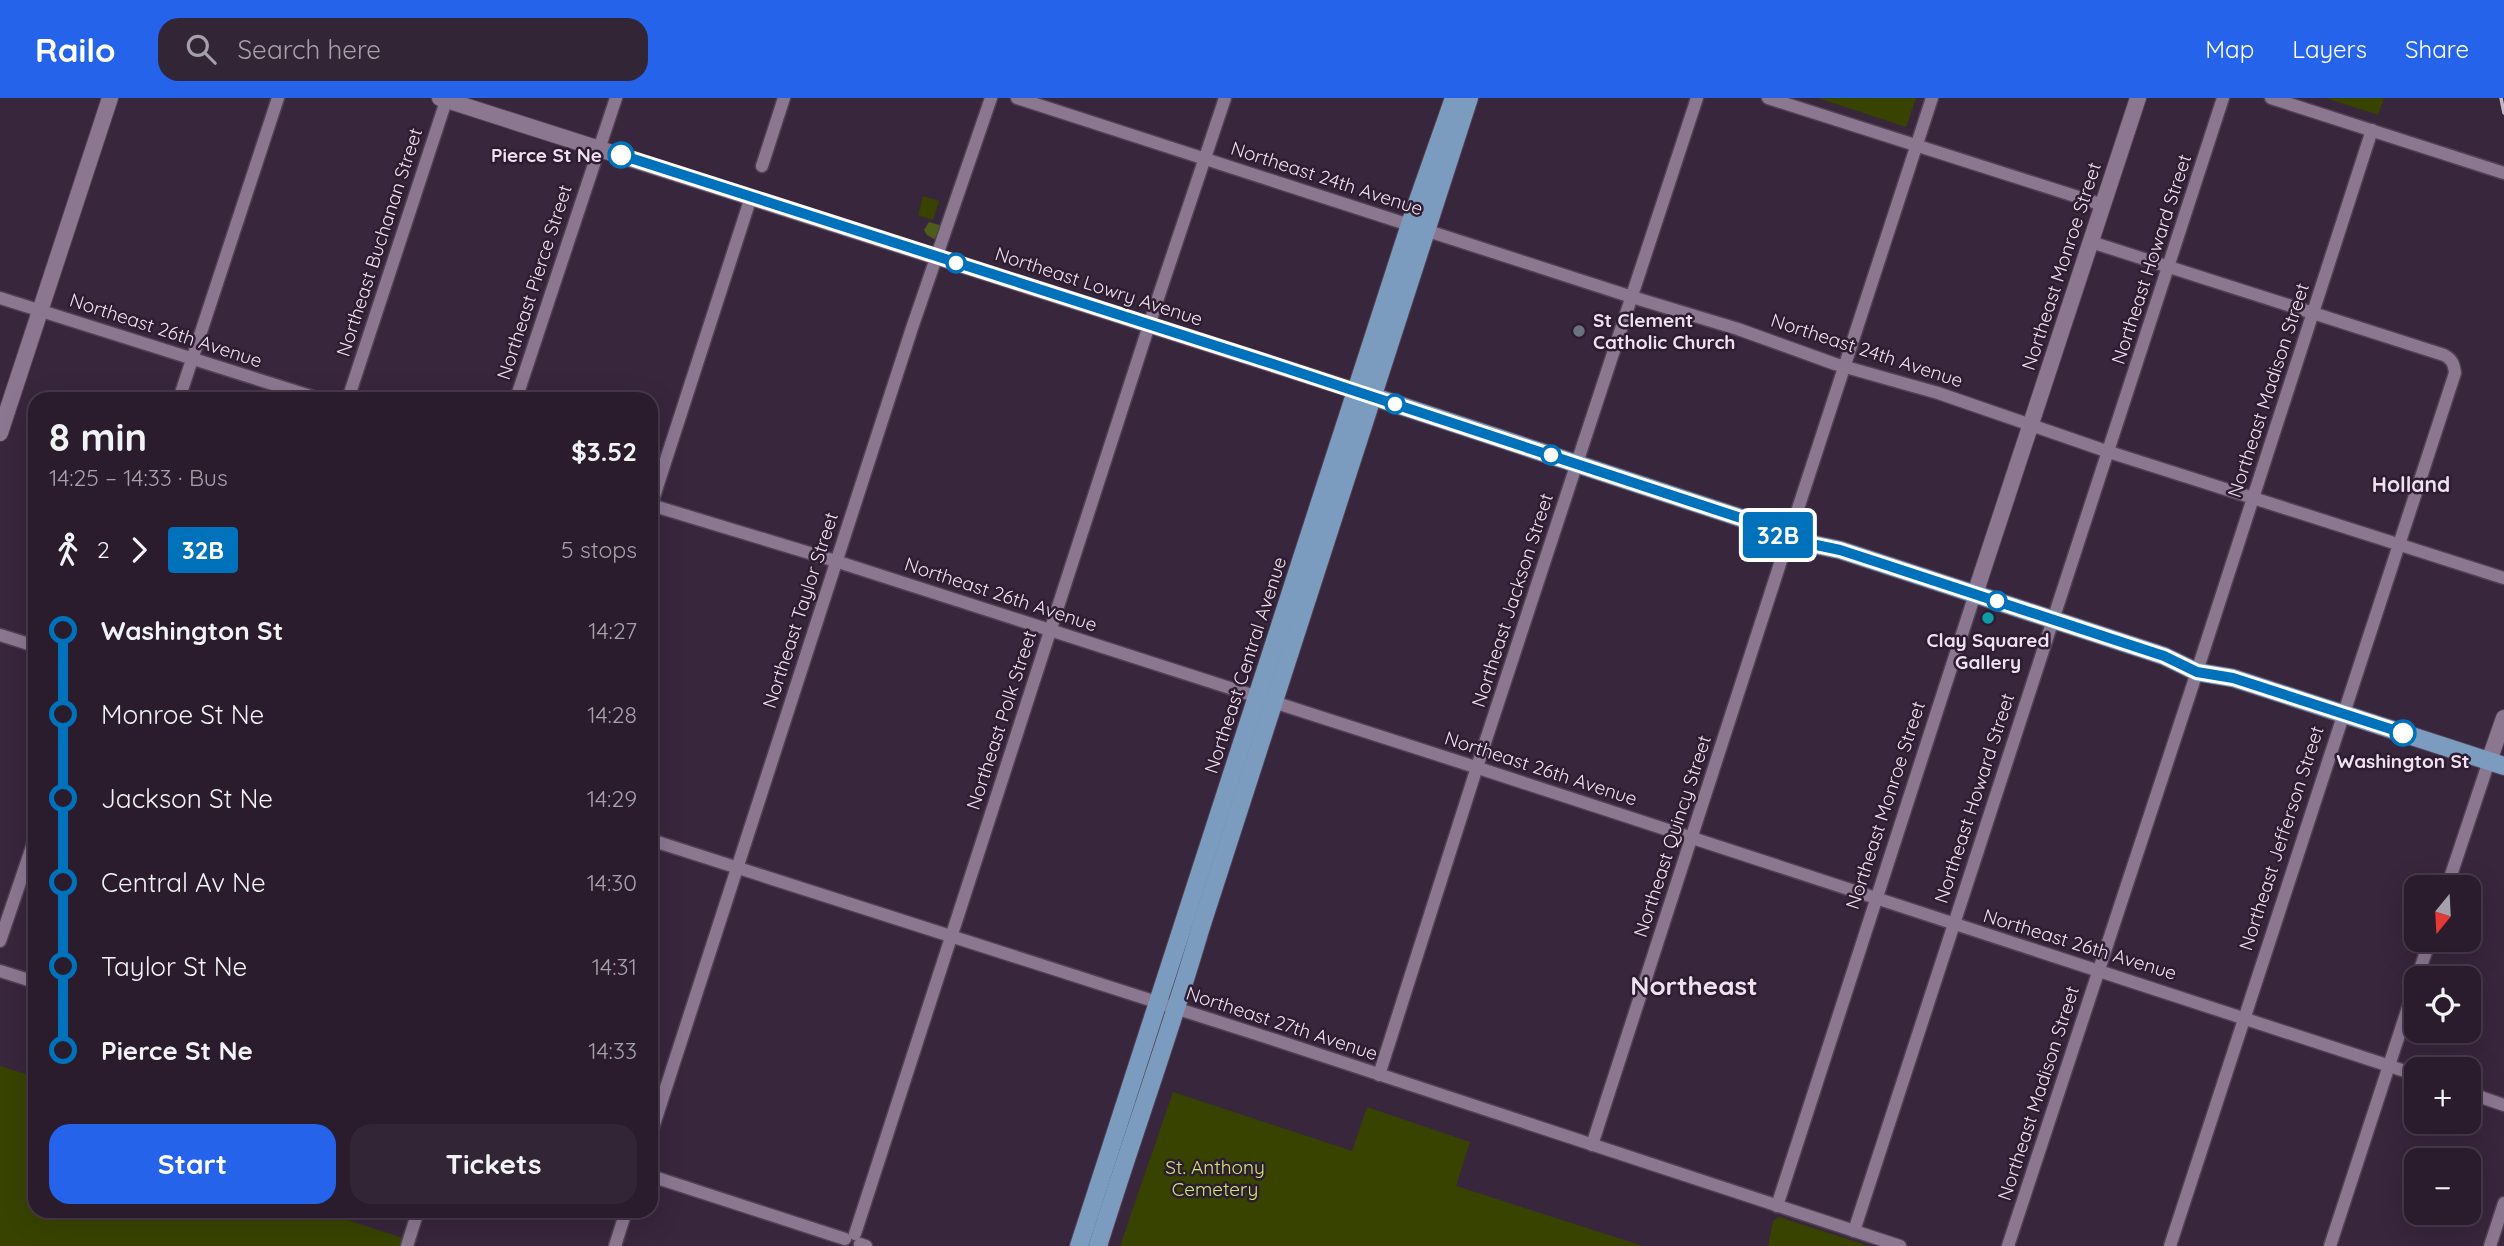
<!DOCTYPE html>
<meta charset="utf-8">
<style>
:root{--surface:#2a1c2d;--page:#322535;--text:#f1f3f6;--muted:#a5a1aa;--line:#463a49;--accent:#2563eb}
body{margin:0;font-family:Quicksand,sans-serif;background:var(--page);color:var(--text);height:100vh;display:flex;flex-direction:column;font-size:26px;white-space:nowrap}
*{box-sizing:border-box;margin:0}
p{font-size:23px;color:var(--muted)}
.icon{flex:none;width:38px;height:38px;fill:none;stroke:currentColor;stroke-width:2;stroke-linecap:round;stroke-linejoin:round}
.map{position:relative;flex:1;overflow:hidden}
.panel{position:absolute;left:28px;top:294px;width:630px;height:826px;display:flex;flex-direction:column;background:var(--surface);border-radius:21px;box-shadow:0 7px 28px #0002,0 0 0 2px var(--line)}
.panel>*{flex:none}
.badge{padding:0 14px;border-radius:5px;font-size:24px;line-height:46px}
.needle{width:46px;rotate:198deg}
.buttons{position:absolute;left:2404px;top:777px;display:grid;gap:14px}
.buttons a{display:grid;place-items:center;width:77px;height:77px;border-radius:14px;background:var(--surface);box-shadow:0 7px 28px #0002,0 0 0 2px var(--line);font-size:35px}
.map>.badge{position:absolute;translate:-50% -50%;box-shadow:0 0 0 4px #fff}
.legs{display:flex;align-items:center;gap:10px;height:77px;padding:0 21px;font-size:23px}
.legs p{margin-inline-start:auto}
.summary{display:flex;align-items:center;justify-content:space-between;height:119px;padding:0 21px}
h1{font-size:38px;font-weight:700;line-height:52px}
.cta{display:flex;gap:14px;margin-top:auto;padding:14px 21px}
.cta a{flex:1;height:80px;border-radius:21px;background:var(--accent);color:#fff;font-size:28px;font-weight:700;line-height:80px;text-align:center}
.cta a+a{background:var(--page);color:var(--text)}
ul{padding:0 21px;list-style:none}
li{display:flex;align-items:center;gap:24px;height:84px;font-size:26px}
li i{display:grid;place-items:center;width:10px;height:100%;margin:0 9px;background:currentColor}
li i::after{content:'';width:18px;height:18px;margin:-9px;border:5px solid;border-radius:50%;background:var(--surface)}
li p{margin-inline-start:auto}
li:first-child i{background:linear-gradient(#0000 50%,currentColor 0)}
li:last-child i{background:linear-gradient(currentColor 50%,#0000 0)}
header{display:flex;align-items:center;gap:42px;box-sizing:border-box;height:98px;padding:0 35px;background:var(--accent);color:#fff}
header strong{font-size:33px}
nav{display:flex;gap:38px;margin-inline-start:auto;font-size:24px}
.search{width:490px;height:63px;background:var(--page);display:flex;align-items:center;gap:18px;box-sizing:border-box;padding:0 24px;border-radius:21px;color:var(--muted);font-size:26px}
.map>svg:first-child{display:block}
.green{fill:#384300}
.forest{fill:#4f5c19}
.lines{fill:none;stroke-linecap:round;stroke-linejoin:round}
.street-casing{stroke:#514154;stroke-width:15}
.secondary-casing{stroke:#514154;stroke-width:18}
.primary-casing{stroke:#514154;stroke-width:20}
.street{stroke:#8c7791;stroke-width:12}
.secondary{stroke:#8c7791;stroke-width:16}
.primary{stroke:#7b9cbf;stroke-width:18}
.rail{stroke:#c3b6c7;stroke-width:3.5}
.line-1-casing{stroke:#fff;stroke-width:16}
.line-1{stroke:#0072bc;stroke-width:10}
.stop-1-dot{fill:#fff;stroke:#0072bc;stroke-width:3.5}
.worship-dot{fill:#6b7280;stroke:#2e1c31;stroke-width:2.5}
.culture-dot{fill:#0f9aa8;stroke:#2e1c31;stroke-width:2.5}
.labels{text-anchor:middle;stroke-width:5;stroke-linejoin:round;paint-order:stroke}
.stop-label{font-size:19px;font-weight:bold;fill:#eee2f1;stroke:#2e1c31;text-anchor:end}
.street-label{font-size:19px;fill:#eee2f1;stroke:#2e1c31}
.poi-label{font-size:19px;font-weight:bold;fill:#eee2f1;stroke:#2e1c31;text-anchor:start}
.park-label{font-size:19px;fill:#cde773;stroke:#2e1c31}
.neighbourhood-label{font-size:21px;font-weight:bold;fill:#eee2f1;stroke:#2e1c31}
.district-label{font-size:26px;font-weight:bold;fill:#eee2f1;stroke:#2e1c31}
</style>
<header>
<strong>Railo</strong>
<div class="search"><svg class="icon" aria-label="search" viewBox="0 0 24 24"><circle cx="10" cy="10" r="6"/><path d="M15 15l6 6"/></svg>Search here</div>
<nav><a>Map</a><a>Layers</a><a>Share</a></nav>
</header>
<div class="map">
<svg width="2504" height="1148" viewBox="0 0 2504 1148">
<rect width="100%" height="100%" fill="#38263c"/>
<g class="green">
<path d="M1818 0H1916L1906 29Z"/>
<path d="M2326 0H2384L2378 17Z"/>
<path d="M923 98 939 103 933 122 918 117Z"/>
<path d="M0 968 35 979V1113H320L403 1140 401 1148H0Z"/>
<path d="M1173 994 1352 1053 1367 1009 1470 1044 1456 1088 1643 1148H1120Z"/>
<path d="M1779 1119 1869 1148H1768L1773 1123Z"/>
</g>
<path class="forest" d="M929 124 943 128 940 137 934 141 927 137 924 132Z"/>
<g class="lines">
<defs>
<g id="street">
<path d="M1017 0 1632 199 1738 231 1835 266 1938 295 2109 354 2504 480"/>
<path d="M1768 0 2103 107"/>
<path d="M2271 0 2504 75"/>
<path d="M762 68 784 0"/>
<path d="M2091 144 2444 257C2452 261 2454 266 2455 275L2170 1148"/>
<path d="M0 200 320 301"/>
<path d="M179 301 278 0"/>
<path d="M348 301 447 0"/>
<path d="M516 301 616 0"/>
<path d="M651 407 826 460 1466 666 2417 977"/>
<path d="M651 408 751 99"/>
<path d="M1792 429 1932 0"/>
<path d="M0 537 35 548"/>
<path d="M2200 564 2372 32"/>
<path d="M651 742 1275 942 1900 1148"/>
<path d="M2447 789 2489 663"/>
<path d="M0 843 35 740"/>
<path d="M0 873 35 884"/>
<path d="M2417 880 2430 842"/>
<path d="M1379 977 1477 669 1697 0"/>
<path d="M2469 995 2504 1007"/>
<path d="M651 1036 912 230 991 0"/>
<path d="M1592 1047 1788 441"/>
<path d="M651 1078 845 1141"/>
<path d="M1777 1108 1975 496"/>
<path d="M1854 1133 2223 0"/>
<path d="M855 1136 1153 215 1225 0"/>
<path d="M860 1146 866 1148"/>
<path d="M407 1148 418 1113"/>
<path d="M615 1148 626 1113"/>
<path d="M2008 1148 2197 574"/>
<path d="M2330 1148 2417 882"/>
<path d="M2490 1148 2504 1105"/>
</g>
<g id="secondary">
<path d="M440 0 1356 293"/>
<path d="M0 335 110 0"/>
<path d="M1975 496 2138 0"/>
<path d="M2489 663 2504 620"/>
</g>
<g id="primary">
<path d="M1356 293 1744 421 1788 441 1840 452 1883 466 2164 558 2197 574 2233 580 2504 668"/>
<path d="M1079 1148 1415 111 1454 0"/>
<path d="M1098 1148C1131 1042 1169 938 1200 832L1469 0"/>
</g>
</defs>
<use href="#street" class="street-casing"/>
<use href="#secondary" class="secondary-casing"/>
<use href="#primary" class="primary-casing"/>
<use href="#street" class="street"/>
<use href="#secondary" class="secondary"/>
<use href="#primary" class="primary"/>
<path class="rail" d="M2501 0 2504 15"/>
</g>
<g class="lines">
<defs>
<path id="line-1" d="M621 57 1276 267 1683 401 1744 421 1788 441 1840 452 1883 466 2164 558 2197 574 2233 580 2403 635"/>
</defs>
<use href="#line-1" class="line-1-casing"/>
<use href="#line-1" class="line-1"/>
</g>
<g class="stop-1-dot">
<circle cx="621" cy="57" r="12"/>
<circle cx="956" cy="165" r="9"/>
<circle cx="1395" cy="306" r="9"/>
<circle cx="1551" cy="357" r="9"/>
<circle cx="1997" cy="503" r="9"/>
<circle cx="2403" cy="635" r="12"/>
</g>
<circle class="worship-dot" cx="1579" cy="233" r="7"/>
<circle class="culture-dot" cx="1988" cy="520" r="7"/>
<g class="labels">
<g class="stop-label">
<text x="602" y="64">Pierce St Ne</text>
<text x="2403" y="670" text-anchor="middle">Washington St</text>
</g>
<g class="street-label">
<text transform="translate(1327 80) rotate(18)" y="7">Northeast 24th Avenue</text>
<text transform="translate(379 144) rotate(-72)" y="7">Northeast Buchanan Street</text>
<text transform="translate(2151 161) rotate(-72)" y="7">Northeast Howard Street</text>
<text transform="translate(2061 168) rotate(-72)" y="7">Northeast Monroe Street</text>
<text transform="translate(534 184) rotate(-72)" y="7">Northeast Pierce Street</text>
<text transform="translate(1099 188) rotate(18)" y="7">Northeast Lowry Avenue</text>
<text transform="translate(166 232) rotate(18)" y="7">Northeast 26th Avenue</text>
<text transform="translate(1867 252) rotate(18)" y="7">Northeast 24th Avenue</text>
<text transform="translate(2268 292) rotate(-72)" y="7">Northeast Madison Street</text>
<text transform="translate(1001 496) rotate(18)" y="7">Northeast 26th Avenue</text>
<text transform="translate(1512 502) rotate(-72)" y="7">Northeast Jackson Street</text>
<text transform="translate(800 512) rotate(-72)" y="7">Northeast Taylor Street</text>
<text transform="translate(1245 567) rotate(-72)" y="7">Northeast Central Avenue</text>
<text transform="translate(1001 622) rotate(-72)" y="7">Northeast Polk Street</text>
<text transform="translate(1541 670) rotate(18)" y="7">Northeast 26th Avenue</text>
<text transform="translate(1974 700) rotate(-72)" y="7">Northeast Howard Street</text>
<text transform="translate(1885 707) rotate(-72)" y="7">Northeast Monroe Street</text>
<text transform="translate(1672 738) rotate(-72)" y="7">Northeast Quincy Street</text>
<text transform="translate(2281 740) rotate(-72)" y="7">Northeast Jefferson Street</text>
<text transform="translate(2080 846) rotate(17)" y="7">Northeast 26th Avenue</text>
<text transform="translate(1282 925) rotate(18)" y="7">Northeast 27th Avenue</text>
<text transform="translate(2038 995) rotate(-72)" y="7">Northeast Madison Street</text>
</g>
<g class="poi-label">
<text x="1593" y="229">St Clement<tspan x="1593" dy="22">Catholic Church</tspan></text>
<text x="1988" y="549" text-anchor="middle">Clay Squared<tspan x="1988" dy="22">Gallery</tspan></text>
</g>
<g class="park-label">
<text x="1215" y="1076">St. Anthony<tspan x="1215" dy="22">Cemetery</tspan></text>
</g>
<g class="neighbourhood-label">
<text x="2411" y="394">Holland</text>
</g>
<g class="district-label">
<text x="1694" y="897">Northeast</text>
</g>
</g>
</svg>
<div class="buttons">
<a><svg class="needle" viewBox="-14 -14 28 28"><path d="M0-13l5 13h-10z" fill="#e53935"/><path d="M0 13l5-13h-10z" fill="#a5a1aa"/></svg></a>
<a><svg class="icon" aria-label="locate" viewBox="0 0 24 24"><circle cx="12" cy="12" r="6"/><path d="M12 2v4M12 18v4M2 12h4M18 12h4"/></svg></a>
<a>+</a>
<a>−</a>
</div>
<b class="badge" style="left:1778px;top:437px;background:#0072bc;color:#fff">32B</b>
<section class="panel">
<div class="summary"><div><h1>8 min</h1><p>14:25 – 14:33 · Bus</p></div><b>$3.52</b></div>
<div class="legs"><svg class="icon" aria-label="walk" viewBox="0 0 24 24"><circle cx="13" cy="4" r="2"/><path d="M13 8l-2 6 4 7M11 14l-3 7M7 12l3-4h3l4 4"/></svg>2<svg class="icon" aria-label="forward" viewBox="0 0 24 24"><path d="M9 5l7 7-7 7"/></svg><b class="badge" style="background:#0072bc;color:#fff">32B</b><p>5 stops</p></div>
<ul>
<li><i style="color:#0072bc"></i><b>Washington St</b><p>14:27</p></li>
<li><i style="color:#0072bc"></i><span>Monroe St Ne</span><p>14:28</p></li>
<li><i style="color:#0072bc"></i><span>Jackson St Ne</span><p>14:29</p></li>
<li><i style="color:#0072bc"></i><span>Central Av Ne</span><p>14:30</p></li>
<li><i style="color:#0072bc"></i><span>Taylor St Ne</span><p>14:31</p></li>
<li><i style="color:#0072bc"></i><b>Pierce St Ne</b><p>14:33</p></li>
</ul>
<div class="cta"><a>Start</a><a>Tickets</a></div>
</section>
</div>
